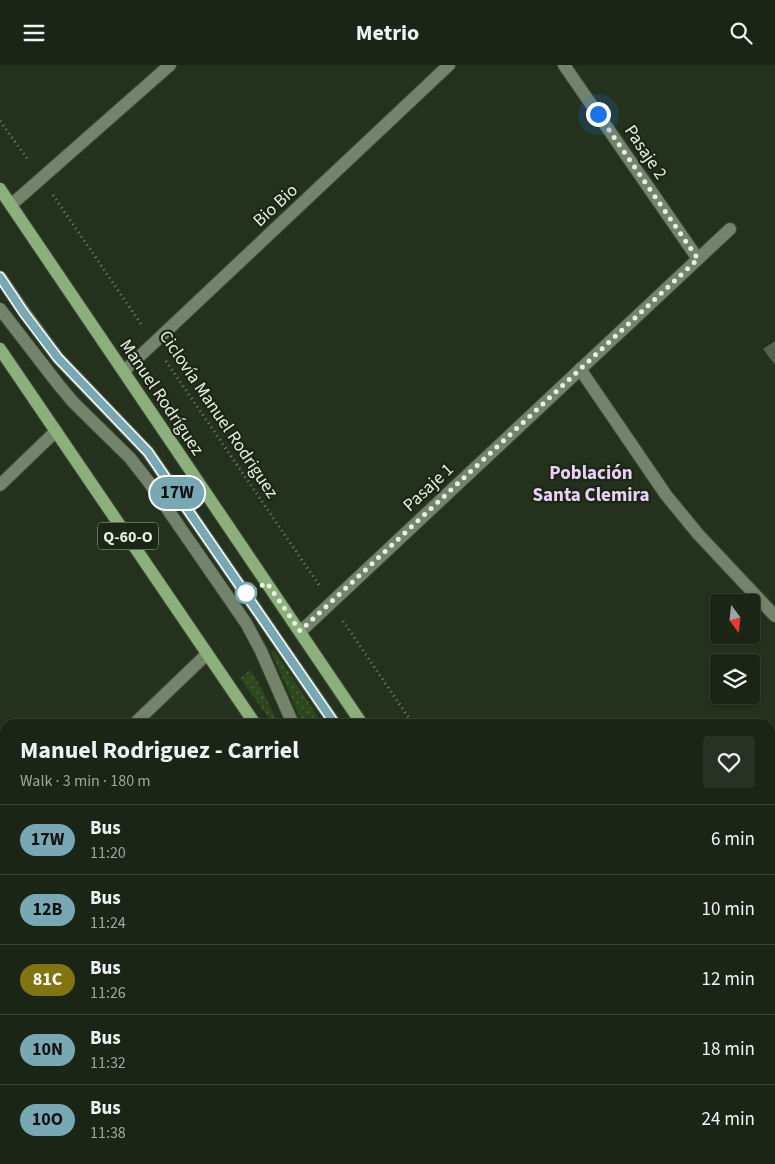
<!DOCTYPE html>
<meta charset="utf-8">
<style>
:root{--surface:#1b2516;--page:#283123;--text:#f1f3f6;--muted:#a0a5a1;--line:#394235}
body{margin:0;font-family:"Source Sans 3",sans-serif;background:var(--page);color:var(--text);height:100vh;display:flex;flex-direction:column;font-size:19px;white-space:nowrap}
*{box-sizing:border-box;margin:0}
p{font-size:16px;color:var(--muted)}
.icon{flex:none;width:28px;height:28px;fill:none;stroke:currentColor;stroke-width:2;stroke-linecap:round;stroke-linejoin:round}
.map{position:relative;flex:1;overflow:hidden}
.side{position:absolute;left:0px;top:654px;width:775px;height:446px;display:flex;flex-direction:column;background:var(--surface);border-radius:15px 15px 0 0;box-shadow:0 1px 4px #0004,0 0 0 1px var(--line)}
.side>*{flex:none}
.badge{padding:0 10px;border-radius:16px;font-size:18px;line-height:32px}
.needle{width:32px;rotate:165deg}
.buttons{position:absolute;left:710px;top:529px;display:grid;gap:10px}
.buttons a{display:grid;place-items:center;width:50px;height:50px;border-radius:5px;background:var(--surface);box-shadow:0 1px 4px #0004,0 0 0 1px var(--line);font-size:25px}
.you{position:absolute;width:25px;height:25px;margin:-12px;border:4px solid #fff;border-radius:50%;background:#1a73e8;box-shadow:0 0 0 8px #1a73e833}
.map>.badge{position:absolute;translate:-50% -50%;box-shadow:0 0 0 2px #fff}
.round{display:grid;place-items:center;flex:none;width:52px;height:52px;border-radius:5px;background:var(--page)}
.summary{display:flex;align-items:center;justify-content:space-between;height:85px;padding:0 20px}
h1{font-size:24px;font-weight:700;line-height:38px}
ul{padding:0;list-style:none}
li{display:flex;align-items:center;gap:15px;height:70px;padding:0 20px;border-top:1px solid var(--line)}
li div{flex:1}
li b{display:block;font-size:19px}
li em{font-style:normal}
li .badge{min-width:55px;font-weight:700;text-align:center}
header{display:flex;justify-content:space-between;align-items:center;height:65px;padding:0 20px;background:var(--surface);font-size:22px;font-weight:700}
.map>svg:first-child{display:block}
.grass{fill:url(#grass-dots)}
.building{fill:#51604a}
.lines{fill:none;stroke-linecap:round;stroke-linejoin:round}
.minor-casing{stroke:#404c3b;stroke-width:14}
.major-casing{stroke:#404c3b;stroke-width:14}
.path{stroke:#778271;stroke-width:3;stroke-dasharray:1 4;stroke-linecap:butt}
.minor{stroke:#74846c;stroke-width:12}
.major{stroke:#8caf7c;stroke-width:12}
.line-casing{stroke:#fff;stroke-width:11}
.line{stroke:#79a8b5;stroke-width:8}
.walk{stroke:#e6efe2;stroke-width:5;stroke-dasharray:0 9}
.stop-dot{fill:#fff;stroke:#79a8b5;stroke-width:2.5}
.labels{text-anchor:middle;stroke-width:4.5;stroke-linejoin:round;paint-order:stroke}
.shield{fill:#1a2714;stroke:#a9b3a4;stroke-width:1}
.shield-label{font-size:16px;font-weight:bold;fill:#e6efe2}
.street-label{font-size:18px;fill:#e6efe2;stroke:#1a2714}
.neighbourhood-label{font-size:19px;font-weight:bold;fill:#ebd0f7;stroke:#1a2714}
</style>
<header><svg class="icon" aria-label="menu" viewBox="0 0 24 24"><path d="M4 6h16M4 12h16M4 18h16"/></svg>Metrio<svg class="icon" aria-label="search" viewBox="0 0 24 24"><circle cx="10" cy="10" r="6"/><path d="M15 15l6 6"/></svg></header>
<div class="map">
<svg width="775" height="1099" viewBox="0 0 775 1099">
<defs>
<pattern id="grass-dots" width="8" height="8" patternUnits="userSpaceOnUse" patternTransform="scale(1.25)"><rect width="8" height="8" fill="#2b471b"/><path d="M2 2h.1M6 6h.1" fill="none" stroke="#4a623c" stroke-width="1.8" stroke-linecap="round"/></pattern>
</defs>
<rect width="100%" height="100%" fill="#24311d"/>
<g class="grass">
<path d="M274 585 323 659H303L271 587Z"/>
<path d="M250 605 261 622 278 659H273L240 613Z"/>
</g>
<path class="building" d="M775 276V300L763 284Z"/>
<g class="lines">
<defs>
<g id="minor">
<path d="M564 0 698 194"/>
<path d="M11 140 170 0"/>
<path d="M0 212 24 247 58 293 148 387 335 659"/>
<path d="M0 244 58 319 73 337 130 393 148 416 246 558 261 586 293 659"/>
<path d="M580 304 666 430 698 469 775 551"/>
<path d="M124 306 449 0"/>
<path d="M0 420 56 366"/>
<path d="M300 567 730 164"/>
<path d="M134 659 207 589"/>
<path d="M0 786 5 781"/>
<path d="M770 982 775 978"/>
<path d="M289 1099 294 1095"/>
<path d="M647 1099 651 1095"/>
</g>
<g id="major">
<path d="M0 124 362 659"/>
<path d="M0 284 255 659"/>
<path d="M551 1095 554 1099"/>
<path d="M657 1095 660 1099"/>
</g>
</defs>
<use href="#minor" class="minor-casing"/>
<use href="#major" class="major-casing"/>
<g class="path">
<path d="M0 56 29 96"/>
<path d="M53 130 141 259"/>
<path d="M166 296 319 520"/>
<path d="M343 556 413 659"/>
<path d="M699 1095 702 1099"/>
</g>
<use href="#minor" class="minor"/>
<use href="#major" class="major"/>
</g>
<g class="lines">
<defs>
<path id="line" d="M0 212 24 248 58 293 148 387 335 659"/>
</defs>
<use href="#line" class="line-casing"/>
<use href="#line" class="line"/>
<path class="walk" d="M246 528 267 518 300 566 698 194 598 49"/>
</g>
<circle class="stop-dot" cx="246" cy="528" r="10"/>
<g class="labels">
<rect class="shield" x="98" y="457.5" width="60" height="27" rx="4"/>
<g class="shield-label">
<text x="128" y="477">Q-60-O</text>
</g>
<g class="street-label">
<text transform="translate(646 87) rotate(56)" y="6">Pasaje 2</text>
<text transform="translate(275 140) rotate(-43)" y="6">Bio Bio</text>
<text transform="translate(162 332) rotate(56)" y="6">Manuel Rodríguez</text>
<text transform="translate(219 349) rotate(56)" y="6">Ciclovía Manuel Rodriguez</text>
<text transform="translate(428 422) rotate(-43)" y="6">Pasaje 1</text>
</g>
<g class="neighbourhood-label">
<text x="591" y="414">Población<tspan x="591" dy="22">Santa Clemira</tspan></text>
</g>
</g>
</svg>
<div class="buttons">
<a><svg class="needle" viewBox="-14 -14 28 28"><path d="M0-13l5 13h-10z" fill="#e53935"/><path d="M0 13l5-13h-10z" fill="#a0a5a1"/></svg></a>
<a><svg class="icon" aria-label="layers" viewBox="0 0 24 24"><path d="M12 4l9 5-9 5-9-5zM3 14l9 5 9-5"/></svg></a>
</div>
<div class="you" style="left:598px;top:49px"></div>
<b class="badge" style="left:177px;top:428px;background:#79a8b5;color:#111">17W</b>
<section class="side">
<div class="summary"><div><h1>Manuel Rodriguez - Carriel</h1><p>Walk · 3 min · 180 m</p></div><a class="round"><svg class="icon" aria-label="heart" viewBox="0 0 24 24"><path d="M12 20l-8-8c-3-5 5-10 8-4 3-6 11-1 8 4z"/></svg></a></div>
<ul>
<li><span class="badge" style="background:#79a8b5;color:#111">17W</span><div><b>Bus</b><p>11:20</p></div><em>6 min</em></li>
<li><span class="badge" style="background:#79a8b5;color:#111">12B</span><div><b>Bus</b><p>11:24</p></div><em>10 min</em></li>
<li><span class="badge" style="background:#827411;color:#fff">81C</span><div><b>Bus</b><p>11:26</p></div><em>12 min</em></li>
<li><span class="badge" style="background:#79a8b5;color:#111">10N</span><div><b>Bus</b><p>11:32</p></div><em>18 min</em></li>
<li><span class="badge" style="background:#79a8b5;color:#111">10O</span><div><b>Bus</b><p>11:38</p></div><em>24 min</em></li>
</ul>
</section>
</div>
